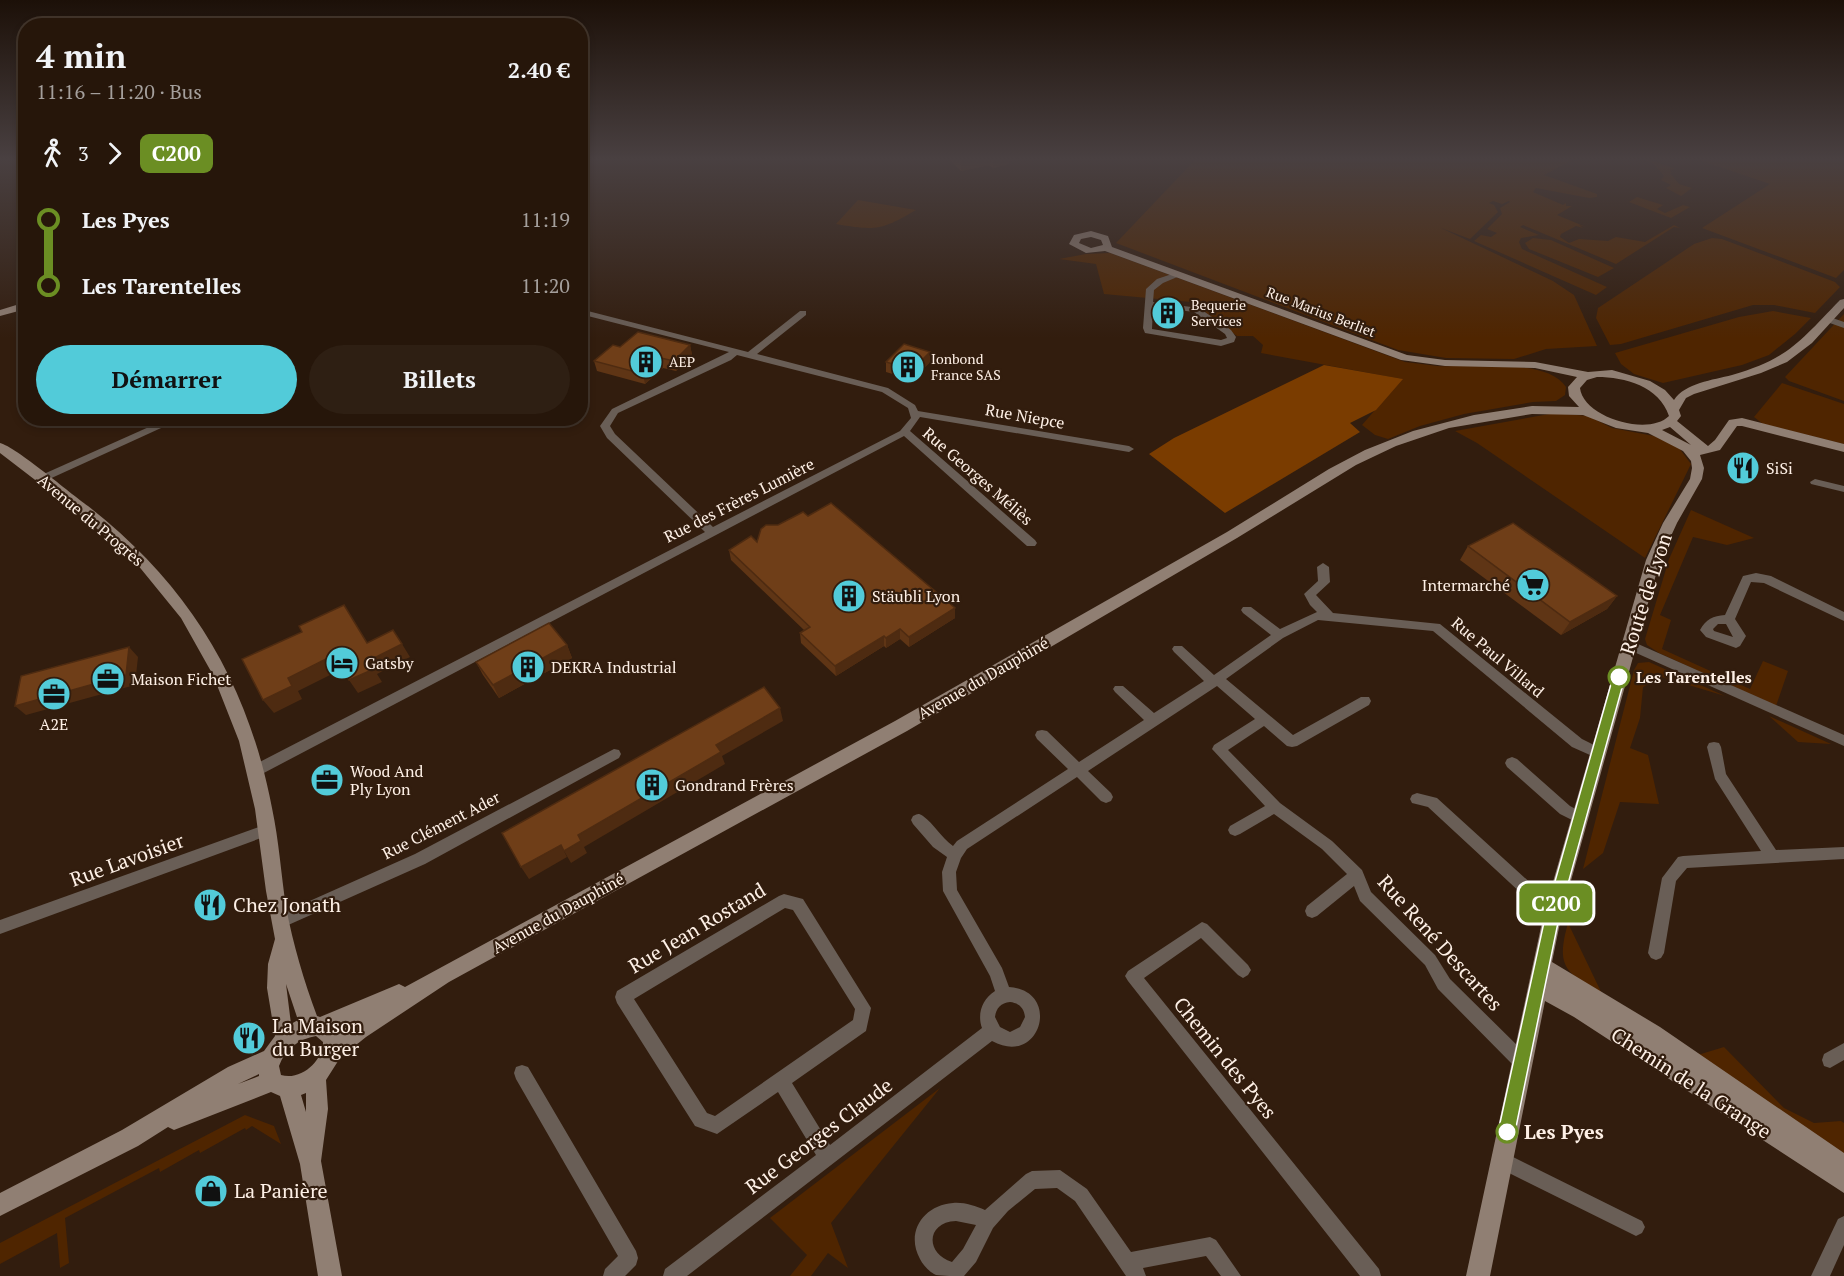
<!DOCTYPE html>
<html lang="fr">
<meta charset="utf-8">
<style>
:root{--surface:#26160a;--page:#2e1f13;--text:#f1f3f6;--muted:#a49f9c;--line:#42352b;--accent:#52cbd9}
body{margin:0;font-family:"PT Serif",serif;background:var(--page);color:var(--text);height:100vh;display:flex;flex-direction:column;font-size:22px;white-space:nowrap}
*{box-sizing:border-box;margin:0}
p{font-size:20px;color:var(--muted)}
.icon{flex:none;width:33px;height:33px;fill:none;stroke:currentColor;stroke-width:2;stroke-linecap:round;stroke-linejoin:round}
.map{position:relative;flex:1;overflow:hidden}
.sheet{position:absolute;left:18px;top:18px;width:570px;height:408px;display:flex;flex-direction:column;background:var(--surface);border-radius:24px;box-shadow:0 3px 9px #0003,0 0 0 2px var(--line)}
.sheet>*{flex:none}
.badge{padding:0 12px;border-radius:9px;font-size:21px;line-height:39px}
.map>.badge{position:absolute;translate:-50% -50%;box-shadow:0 0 0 3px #fff}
.legs{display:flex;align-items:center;gap:9px;height:66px;padding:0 18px;font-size:20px}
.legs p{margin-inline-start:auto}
.summary{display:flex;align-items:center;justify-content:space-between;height:102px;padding:0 18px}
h1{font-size:33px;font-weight:700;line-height:45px}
.action{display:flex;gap:12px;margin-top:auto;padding:12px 18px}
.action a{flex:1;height:69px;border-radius:36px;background:var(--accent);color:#111;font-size:24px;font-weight:700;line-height:69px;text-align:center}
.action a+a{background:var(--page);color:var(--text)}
ul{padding:0 18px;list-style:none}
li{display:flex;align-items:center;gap:21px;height:66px;font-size:22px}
li i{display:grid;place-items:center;width:9px;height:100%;margin:0 8px;background:currentColor}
li i::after{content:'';width:15px;height:15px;margin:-8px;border:4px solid;border-radius:50%;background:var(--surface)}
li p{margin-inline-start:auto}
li:first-child i{background:linear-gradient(#0000 50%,currentColor 0)}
li:last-child i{background:linear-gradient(currentColor 50%,#0000 0)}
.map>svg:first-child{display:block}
.green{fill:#4f2500}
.water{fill:#7a3c00}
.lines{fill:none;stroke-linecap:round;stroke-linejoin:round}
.street{fill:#695e56;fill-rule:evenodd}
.secondary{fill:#907f73;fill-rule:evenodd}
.wall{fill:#5f3515}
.shaded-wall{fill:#4e2b11}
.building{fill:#6f3e18;stroke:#4e2b11;stroke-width:1.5}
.line-1{fill:#6b8e23;stroke:#fff;stroke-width:1.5}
.stop-1-dot{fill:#fff;stroke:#6b8e23;stroke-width:3}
.labels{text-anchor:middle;stroke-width:4.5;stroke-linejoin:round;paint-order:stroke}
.far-poi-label{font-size:14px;fill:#fef0e6;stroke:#321d0e;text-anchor:start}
.far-street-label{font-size:14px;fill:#fef0e6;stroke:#321d0e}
.street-label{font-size:16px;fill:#fef0e6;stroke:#321d0e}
.poi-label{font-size:16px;fill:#fef0e6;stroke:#321d0e;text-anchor:start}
.stop-label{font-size:16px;font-weight:bold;fill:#fef0e6;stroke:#321d0e;text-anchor:start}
.near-street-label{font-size:20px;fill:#fef0e6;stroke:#321d0e}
.near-poi-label{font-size:20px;fill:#fef0e6;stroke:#321d0e;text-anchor:start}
.near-stop-label{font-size:20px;font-weight:bold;fill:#fef0e6;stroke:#321d0e;text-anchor:start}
</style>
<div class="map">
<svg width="1844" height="1276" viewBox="0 0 1844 1276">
<rect width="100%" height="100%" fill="#321d0e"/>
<g class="green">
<path d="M1195 160H1572L1544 175 1597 194V197L1589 198 1536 188 1533 192 1563 205 1566 203V206H1572L1557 215 1586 227 1579 225 1583 228 1576 226 1561 234 1560 237 1569 243 1579 239 1608 241 1616 237 1645 242 1674 225 1680 228 1674 227 1616 264 1523 225 1520 227 1539 235 1521 238 1519 242 1522 249 1607 287 1596 295 1474 241 1481 235 1491 237 1497 233 1487 229 1502 214 1500 208 1510 202 1509 201 1502 204 1493 201 1489 203 1494 205 1498 212 1470 239 1441 228 1553 281 1574 295 1597 346 1546 349 1514 359 1446 358 1398 350 1116 243Z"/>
<path d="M1644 160H1651L1676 169 1670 170 1672 173H1670L1679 184 1692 188 1681 196 1666 188 1671 185 1661 180 1664 176 1653 163Z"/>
<path d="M1699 160H1844V270L1836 278 1702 228 1770 184Z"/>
<path d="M1637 197 1663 205 1657 209 1665 213 1683 205 1690 207 1671 218 1629 202Z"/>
<path d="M858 200 916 210C882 230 876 231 836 224Z"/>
<path d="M1533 238 1551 240 1614 268 1598 277 1529 249 1525 243Z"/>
<path d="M1712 238 1722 239 1835 282 1840 287 1815 313 1774 305H1753L1621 344 1610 345 1596 318 1598 308 1694 244Z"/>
<path d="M1110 253 1405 362C1416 363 1427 365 1437 366 1470 368 1547 357 1566 387L1565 395 1556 401 1533 402 1464 414 1420 426 1388 439 1375 435 1362 425 1402 379 1261 353 1263 345 1253 336H1237L1191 302 1104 294 1096 264 1059 259 1086 254Z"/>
<path d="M1773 311 1811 318 1795 334 1769 355 1742 365 1663 383 1634 374 1621 364 1615 353 1739 317Z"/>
<path d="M1844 314V401L1789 381 1785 377Z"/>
<path d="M1782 383 1844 404V444L1763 424 1754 417Z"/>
<path d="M1555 413 1588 416 1612 428 1654 436 1679 448 1691 464 1645 558 1477 443 1455 431Z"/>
<path d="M1691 510 1754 538 1727 545 1693 537 1660 615 1671 620 1662 649 1750 689 1763 661 1788 671 1776 706 1659 653 1647 645 1645 639 1669 559Z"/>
<path d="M1649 662 1725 696 1662 677 1643 687 1640 718 1630 748 1648 755 1659 804 1620 802 1603 853 1583 869 1634 670 1638 663Z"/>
<path d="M1769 716 1831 744 1798 742Z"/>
<path d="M1568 923 1603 996C1567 972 1555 969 1568 923Z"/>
<path d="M1724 1047 1784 1108 1814 1123 1841 1121 1844 1123V1157L1690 1052 1701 1054Z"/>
<path d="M940 1088 831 1223 848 1268 828 1253 811 1276H790L807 1255 770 1218Z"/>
<path d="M245 1115 274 1126 281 1144 252 1126 246 1130 245 1128 200 1153 199 1150 160 1172 159 1168 65 1218 69 1263 60 1268 57 1233 0 1264V1243Z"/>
</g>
<path class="water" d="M1324 365 1403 379 1376 410 1350 423 1360 432 1225 513 1149 454 1174 438Z"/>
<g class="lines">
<g class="street">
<path d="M1175 273 1182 275 1163 283 1154 290 1153 302 1199 308 1231 330 1236 337 1234 342 1221 346 1145 333 1143 328 1146 289 1157 279ZM1153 307 1194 312 1225 334 1227 338 1221 340 1152 329Z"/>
<path d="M580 309 748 352 800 311H806V315L757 354 888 388 915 405 918 411 1129 446 1134 449 1129 452 920 417 910 431 1035 540 1037 543 1035 546H1027L904 436 260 775 255 777 250 775 248 771 250 767 705 532 607 438 600 426 612 409 729 352 580 314ZM737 355 882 392 908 408 911 418 900 431 713 527 615 434 610 426 618 413 731 360Z"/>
<path d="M1827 316 1844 322V328L1824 321 1823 319Z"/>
<path d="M169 418H183L45 481H37L36 479 37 477Z"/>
<path d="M1815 479 1844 486V492L1811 484 1810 482Z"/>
<path d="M1323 563 1329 567 1330 582 1316 595 1333 613 1440 624 1582 739 1604 750 1606 754 1604 758 1599 759 1572 747 1433 631 1318 620 1283 638 1226 679 1293 735 1361 697H1369L1371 701 1369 705 1297 746 1292 747 1287 746 1264 726 1228 750 1280 803 1332 841 1362 870 1371 892 1435 955 1450 979 1527 1055 1529 1061 1527 1067 1521 1069 1515 1067 1438 989 1425 965 1360 901 1354 886 1317 916 1312 918 1307 916 1305 911 1307 906 1347 874 1322 849 1274 814 1240 834 1235 836 1230 834 1228 830 1230 826 1265 806 1212 749 1214 745 1255 719 1217 686 1088 771 1111 793 1113 797 1111 801 1106 803 1101 801 1077 777 967 849 961 858 956 872 957 890 1002 968 1009 987C1062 990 1041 1068 992 1041L687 1276H663L665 1269 816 1155 778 1092 717 1134 695 1126 617 1003 615 997 617 991 779 896 784 894 803 899 871 1008 866 1031 792 1083 830 1145 982 1028C977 1014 982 999 995 991L990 976 943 891 942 872 947 857 933 847 913 824 911 820 913 816C918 814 918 813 923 816 934 824 941 837 953 846L957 841 1068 769 1037 739 1035 735 1037 731 1042 730 1047 731 1079 762 1144 720 1115 692 1113 689 1115 686H1123L1154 713 1204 681 1174 652 1172 649 1174 646H1182L1214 675 1271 635 1243 613 1241 610 1243 607H1251L1280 629 1317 612 1310 605 1304 594 1318 581 1317 567ZM785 908 793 910 855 1009 853 1020 715 1116 707 1113 634 999ZM1010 1002C1019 1003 1024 1008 1025 1017L1020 1027 1010 1032 1000 1027 995 1017C996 1008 1001 1003 1010 1002Z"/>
<path d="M1756 573 1771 576 1844 612V621L1764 583 1751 582 1735 619 1746 636 1740 646 1736 648 1706 637 1700 630C1706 619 1713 616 1725 615L1743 576ZM1718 624H1726L1733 637 1714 631 1713 629Z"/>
<path d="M1629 640 1844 735V746L1625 648 1623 645 1625 642Z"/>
<path d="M1714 742 1719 743 1721 747 1726 774 1776 850 1844 847V859L1687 868 1676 881 1664 953 1661 958 1656 960 1651 958 1648 953 1662 878 1678 857 1683 856 1761 851 1715 779 1707 747 1709 743Z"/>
<path d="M614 749 619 750 621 754 619 758 425 864 286 926 281 928 276 926 274 921 276 916 415 854Z"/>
<path d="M1512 757 1517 759 1570 806 1585 814 1587 818 1585 822 1580 824 1560 814 1507 767 1505 763 1507 759Z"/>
<path d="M1417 793 1437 798 1558 908 1560 913 1558 918 1553 920 1548 918 1428 807 1412 803 1410 799 1412 795Z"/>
<path d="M267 824 272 826 274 830 272 834 0 934V920Z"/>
<path d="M1202 922 1207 924 1248 965 1251 970 1248 975 1243 978 1238 975 1201 938 1144 978 1379 1269 1381 1276H1360L1128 981 1125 976 1128 971Z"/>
<path d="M1844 1043V1060L1830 1068 1824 1066 1822 1060 1824 1054Z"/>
<path d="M522 1065 528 1067 636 1251 638 1258 636 1265 625 1276H603L605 1269 618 1256 516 1079 514 1073 516 1067Z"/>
<path d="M1501 1151 1642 1221 1645 1227 1642 1233 1636 1236 1630 1233 1495 1166 1492 1160 1495 1154Z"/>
<path d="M1060 1170 1087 1189 1131 1252 1210 1237 1216 1240 1241 1276H1221L1206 1256 1143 1268 1146 1276H1126L1075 1201 1057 1188 1035 1189 1008 1211 993 1228 976 1262 964 1276C955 1276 943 1276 936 1275 929 1272 923 1265 920 1259 905 1232 924 1205 953 1203 964 1202 975 1206 985 1210L1026 1174 1032 1171ZM956 1221 976 1225 963 1249 952 1262C925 1254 926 1222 956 1221Z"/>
<path d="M1844 1216V1245L1830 1276H1811L1838 1219Z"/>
</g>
<g class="secondary">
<path d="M1091 231 1108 236 1112 247 1407 355 1445 360 1535 362 1588 372 1612 370 1650 381 1665 390 1674 400C1685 383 1713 380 1732 375 1789 359 1801 340 1840 300L1844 299V308L1812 343 1787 362 1761 373 1694 394 1686 398 1679 410 1681 416 1677 421 1708 446 1715 440 1729 420 1742 418 1844 444V452L1742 426H1737L1720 450 1700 455 1704 468 1702 479 1677 523 1660 560 1562 913 1552 962 1660 1027 1844 1153V1193L1574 1017 1545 1001 1490 1276H1466L1544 913 1646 560 1663 523 1690 479 1692 468 1691 461 1683 451 1648 433 1616 428 1583 415 1532 414 1449 428 1396 446 1356 465 1237 538 907 731 449 982 366 1037 340 1058 326 1080 328 1109 321 1161 342 1276H318L300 1164 280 1096 271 1092 174 1130 168 1127 138 1146 0 1216V1193L122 1130 228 1067 264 1051 275 1036 267 988 268 964 275 939 266 891 255 809 239 741 213 675 181 618 137 564 86 519 0 453V443C16 447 71 494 88 506 189 585 248 682 272 808 279 841 281 874 286 907 293 944 304 981 317 1016L320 1017 399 984 405 987 895 721 1227 532 1329 469 1365 450 1413 431 1474 415 1532 406 1579 407 1569 396 1568 387 1577 377 1535 368 1445 366 1401 360 1105 251 1086 253 1069 244 1074 235ZM1091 237 1101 240 1103 245 1091 248 1079 243 1081 239ZM1597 377C1625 377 1659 386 1669 416 1648 437 1583 417 1580 388L1587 380ZM1670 427 1691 445 1662 430ZM286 984 298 1020 291 1024ZM349 1025 341 1032 339 1029ZM316 1036 323 1042C323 1061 301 1081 281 1075L279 1066C285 1049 299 1039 316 1036ZM259 1074V1076L238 1084ZM306 1093V1112L301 1095Z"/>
<path d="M26 302V309L0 316V310Z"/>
</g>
</g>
<g class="wall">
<path d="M949 159H1016L1009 161V164L993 168 989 165 961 171Z"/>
<path d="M1158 303 1182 312 1181 319 1156 317Z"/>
<path d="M690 345 692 355 676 371 663 368 645 384 597 371 594 361 620 347Z"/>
<path d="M886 362H930L919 373 916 372 909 379 886 372Z"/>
<path d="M778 525 955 618 909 647 900 639 886 648 884 646 836 676 801 643 800 633 804 630 731 560 729 550 757 542Z"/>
<path d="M1468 546 1617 596 1607 609 1561 635 1460 560Z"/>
<path d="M567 645 572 658 499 698 483 675 476 662Z"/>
</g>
<g class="shaded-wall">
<path d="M962 159H990L989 165 961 171Z"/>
<path d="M993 159H1016L1009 161V164L993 168Z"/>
<path d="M690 345 692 355 676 371 674 361Z"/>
<path d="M930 352V362L919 373V363Z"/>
<path d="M661 358 663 368 645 384 643 374Z"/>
<path d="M916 362V372L909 379V369Z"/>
<path d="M1617 596 1607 609 1561 635 1570 622Z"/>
<path d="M955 608V618L909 647V637Z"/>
<path d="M900 629V639L886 648V638Z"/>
<path d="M884 636V646L836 676 835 666Z"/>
<path d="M402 644 410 657 377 674 382 682 358 693 349 680 368 661Z"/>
<path d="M567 645 572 658 499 698 493 685Z"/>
<path d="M129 647 138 657 135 685 26 715 15 706Z"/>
<path d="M330 657 339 662 348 675 343 678 338 671 298 691 302 699 274 713 263 700 288 678Z"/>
<path d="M780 708 783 721 722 756 725 764 584 847 587 853 571 863 564 851 578 835 716 745Z"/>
<path d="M561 845 567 857 529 879 521 867Z"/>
</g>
<g class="building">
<path d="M1158 303 1182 306V312L1157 310Z"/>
<path d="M638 332 690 345 674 361 661 358 643 374 594 361 613 345 620 347Z"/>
<path d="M904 344 930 352 919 363 916 362 909 369 886 362Z"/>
<path d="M831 503 955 608 909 637 900 629 886 638 884 636 835 666 800 633 810 627 729 550 751 536 757 542 761 529 766 525H778L803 512 808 516Z"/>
<path d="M1513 523 1617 596 1570 622 1468 546Z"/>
<path d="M344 605 367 643 393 630 402 644 368 661 374 669 349 680 339 662 334 665 330 657 288 678 292 686 263 700 242 659 302 632 299 626Z"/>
<path d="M549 623 567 645 493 685 476 662Z"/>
<path d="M129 647 126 675 15 706 21 676Z"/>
<path d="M764 687 780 708 716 745 721 752 578 835 581 841 564 851 561 845 521 867 502 833Z"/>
</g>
<linearGradient id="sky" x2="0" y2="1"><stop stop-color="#1c1008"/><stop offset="0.47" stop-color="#494041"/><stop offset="1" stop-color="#494041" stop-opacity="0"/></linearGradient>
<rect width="1844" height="338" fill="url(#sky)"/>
<path class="line-1" d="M1619 672 1625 677 1560 913 1515 1132 1513 1138 1507 1140 1501 1138 1498 1132 1546 913 1613 677Z"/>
<defs>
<symbol id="building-disc" viewBox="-11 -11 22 22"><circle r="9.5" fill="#52cbd9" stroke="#321d0e"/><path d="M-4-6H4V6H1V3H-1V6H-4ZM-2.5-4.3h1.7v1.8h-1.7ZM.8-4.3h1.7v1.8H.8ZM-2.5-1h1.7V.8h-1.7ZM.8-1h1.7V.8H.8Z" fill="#111"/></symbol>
<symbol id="restaurant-disc" viewBox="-11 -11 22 22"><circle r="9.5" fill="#52cbd9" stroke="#321d0e"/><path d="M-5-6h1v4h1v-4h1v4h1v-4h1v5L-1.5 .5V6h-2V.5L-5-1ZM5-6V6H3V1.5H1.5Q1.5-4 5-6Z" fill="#111"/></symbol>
<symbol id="supermarket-disc" viewBox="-11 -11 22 22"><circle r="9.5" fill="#52cbd9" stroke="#321d0e"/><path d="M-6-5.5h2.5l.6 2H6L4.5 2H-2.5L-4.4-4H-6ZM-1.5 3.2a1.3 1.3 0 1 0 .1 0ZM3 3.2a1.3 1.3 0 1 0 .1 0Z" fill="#111"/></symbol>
<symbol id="hotel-disc" viewBox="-11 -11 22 22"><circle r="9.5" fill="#52cbd9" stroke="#321d0e"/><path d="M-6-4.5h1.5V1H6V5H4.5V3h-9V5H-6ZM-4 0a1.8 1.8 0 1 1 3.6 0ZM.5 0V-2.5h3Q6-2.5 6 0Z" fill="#111"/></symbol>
<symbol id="office-disc" viewBox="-11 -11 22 22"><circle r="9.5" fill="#52cbd9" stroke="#321d0e"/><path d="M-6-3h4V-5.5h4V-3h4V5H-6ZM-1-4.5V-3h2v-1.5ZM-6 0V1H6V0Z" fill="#111"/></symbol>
<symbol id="shop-disc" viewBox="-11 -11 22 22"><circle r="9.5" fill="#52cbd9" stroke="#321d0e"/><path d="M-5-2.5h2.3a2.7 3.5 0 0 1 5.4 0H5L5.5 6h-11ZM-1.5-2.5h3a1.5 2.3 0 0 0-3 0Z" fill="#111"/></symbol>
</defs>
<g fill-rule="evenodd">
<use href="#building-disc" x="1149" y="294" width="38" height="38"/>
<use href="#building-disc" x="627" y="343" width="38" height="38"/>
<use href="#building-disc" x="889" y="348" width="38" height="38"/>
<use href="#restaurant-disc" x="1724" y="449" width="38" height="38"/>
<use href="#supermarket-disc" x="1514" y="566" width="38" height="38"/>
<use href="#building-disc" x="830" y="577" width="38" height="38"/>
<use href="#hotel-disc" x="323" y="644" width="38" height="38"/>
<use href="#building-disc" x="509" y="648" width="38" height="38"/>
<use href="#office-disc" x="89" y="660" width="38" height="38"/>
<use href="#office-disc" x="35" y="675" width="38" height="38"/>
<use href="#office-disc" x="308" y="761" width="38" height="38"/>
<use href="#building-disc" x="633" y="766" width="38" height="38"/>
<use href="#restaurant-disc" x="191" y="886" width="38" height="38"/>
<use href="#restaurant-disc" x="230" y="1019" width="38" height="38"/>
<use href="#shop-disc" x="192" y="1172" width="38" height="38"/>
</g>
<g class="stop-1-dot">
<circle cx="1619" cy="677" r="10"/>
<circle cx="1507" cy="1132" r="10"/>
</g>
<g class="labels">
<g class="far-poi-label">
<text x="1191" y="310">Bequerie<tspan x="1191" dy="16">Services</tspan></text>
<text x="931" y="364">Ionbond<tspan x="931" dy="16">France SAS</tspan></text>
<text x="669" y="367">AEP</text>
</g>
<g class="far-street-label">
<text transform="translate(1321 312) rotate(21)" y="5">Rue Marius Berliet</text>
</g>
<g class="street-label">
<text transform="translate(1025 416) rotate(10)" y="6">Rue Niepce</text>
<text transform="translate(978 476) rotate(41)" y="6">Rue Georges Méliès</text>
<text transform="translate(739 500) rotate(-27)" y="6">Rue des Frères Lumière</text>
<text transform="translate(91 520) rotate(40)" y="6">Avenue du Progrès</text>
<text transform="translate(1498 657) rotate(40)" y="6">Rue Paul Villard</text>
<text transform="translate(983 678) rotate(-30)" y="6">Avenue du Dauphiné</text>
<text transform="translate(441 825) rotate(-27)" y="6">Rue Clément Ader</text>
<text transform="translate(558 913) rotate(-29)" y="6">Avenue du Dauphiné</text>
</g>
<g class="poi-label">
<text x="1766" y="474">SiSi</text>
<text x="1510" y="591" text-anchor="end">Intermarché</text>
<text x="872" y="602">Stäubli Lyon</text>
<text x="365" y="669">Gatsby</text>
<text x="551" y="673">DEKRA Industrial</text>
<text x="131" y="685">Maison Fichet</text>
<text x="54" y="730" text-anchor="middle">A2E</text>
<text x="350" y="777">Wood And<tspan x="350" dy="18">Ply Lyon</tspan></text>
<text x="675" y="791">Gondrand Frères</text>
</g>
<g class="stop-label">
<text x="1636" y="683">Les Tarentelles</text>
</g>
<g class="near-street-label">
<text transform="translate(1646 594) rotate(-72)" y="7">Route de Lyon</text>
<text transform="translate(127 860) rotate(-20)" y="7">Rue Lavoisier</text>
<text transform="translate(697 928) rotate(-31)" y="7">Rue Jean Rostand</text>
<text transform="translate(1440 943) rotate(48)" y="7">Rue René Descartes</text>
<text transform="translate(1225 1058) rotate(51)" y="7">Chemin des Pyes</text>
<text transform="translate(1691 1083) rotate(33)" y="7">Chemin de la Grange</text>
<text transform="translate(819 1136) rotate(-37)" y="7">Rue Georges Claude</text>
</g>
<g class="near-poi-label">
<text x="233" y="912">Chez Jonath</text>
<text x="272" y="1033">La Maison<tspan x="272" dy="23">du Burger</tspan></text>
<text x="234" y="1198">La Panière</text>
</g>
<g class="near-stop-label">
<text x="1524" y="1139">Les Pyes</text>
</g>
</g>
</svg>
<b class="badge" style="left:1556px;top:903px;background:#6b8e23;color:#fff">C200</b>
<section class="sheet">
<div class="summary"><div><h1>4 min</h1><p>11:16 – 11:20 · Bus</p></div><b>2.40 €</b></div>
<div class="legs"><svg class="icon" aria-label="walk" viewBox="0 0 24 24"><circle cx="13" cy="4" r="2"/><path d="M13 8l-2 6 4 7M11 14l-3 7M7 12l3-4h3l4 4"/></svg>3<svg class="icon" aria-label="forward" viewBox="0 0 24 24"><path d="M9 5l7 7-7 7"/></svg><b class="badge" style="background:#6b8e23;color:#fff">C200</b></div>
<ul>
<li><i style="color:#6b8e23"></i><b>Les Pyes</b><p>11:19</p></li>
<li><i style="color:#6b8e23"></i><b>Les Tarentelles</b><p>11:20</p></li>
</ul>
<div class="action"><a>Démarrer</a><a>Billets</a></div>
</section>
</div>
